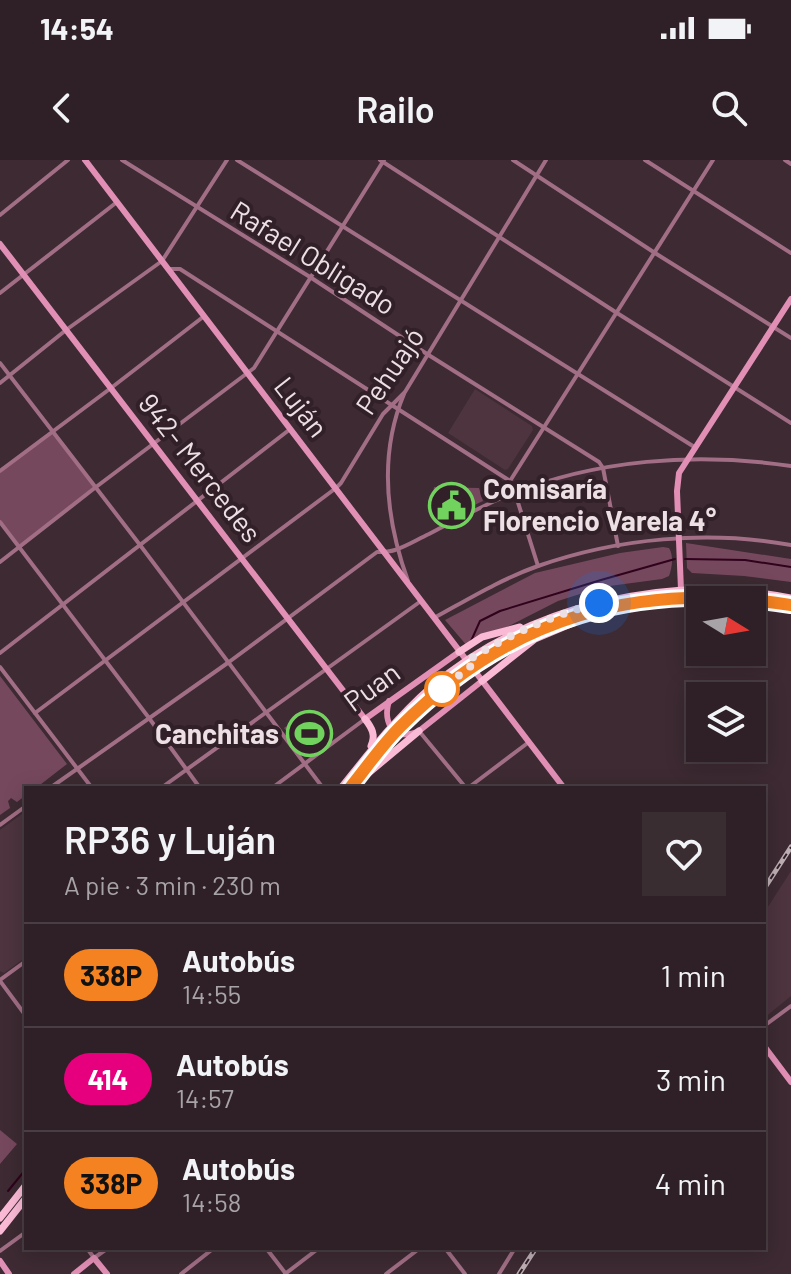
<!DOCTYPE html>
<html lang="es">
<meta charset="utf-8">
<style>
:root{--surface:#2e2026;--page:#3a2d32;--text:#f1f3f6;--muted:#a7a3a7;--line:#493e43}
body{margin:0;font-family:Barlow,sans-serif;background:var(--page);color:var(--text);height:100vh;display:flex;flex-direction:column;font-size:30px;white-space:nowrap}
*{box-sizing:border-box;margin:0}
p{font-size:26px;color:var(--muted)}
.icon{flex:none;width:44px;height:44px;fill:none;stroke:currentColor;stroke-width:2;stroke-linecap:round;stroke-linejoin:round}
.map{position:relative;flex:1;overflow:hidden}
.drawer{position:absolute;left:24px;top:626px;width:742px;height:464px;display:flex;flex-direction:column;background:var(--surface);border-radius:0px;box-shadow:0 4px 20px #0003,0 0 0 2px var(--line)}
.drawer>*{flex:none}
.badge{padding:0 16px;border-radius:26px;font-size:28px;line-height:52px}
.needle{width:52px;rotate:101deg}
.controls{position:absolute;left:686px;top:426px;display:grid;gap:16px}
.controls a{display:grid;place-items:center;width:80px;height:80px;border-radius:0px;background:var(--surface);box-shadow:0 4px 20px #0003,0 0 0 2px var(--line);font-size:40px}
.you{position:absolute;width:40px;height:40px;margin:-20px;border:6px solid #fff;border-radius:50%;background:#1a73e8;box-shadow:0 0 0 12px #1a73e833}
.map>.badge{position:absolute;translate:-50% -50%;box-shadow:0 0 0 4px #fff}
.round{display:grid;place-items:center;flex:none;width:84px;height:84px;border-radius:0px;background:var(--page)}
.summary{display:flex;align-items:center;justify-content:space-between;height:136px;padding:0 40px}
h1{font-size:38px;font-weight:600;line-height:60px}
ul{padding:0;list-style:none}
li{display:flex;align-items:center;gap:24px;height:104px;padding:0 40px;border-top:2px solid var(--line)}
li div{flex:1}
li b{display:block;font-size:30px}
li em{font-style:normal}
li .badge{min-width:88px;font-weight:700;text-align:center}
.status{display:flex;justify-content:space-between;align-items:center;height:56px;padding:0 40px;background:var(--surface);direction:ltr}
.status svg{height:22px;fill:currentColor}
header{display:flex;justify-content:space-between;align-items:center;height:104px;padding:0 40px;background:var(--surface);font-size:36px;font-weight:600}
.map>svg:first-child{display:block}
.built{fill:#4d343f}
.green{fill:#76485e}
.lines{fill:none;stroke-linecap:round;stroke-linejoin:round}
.stream{stroke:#30021c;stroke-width:2}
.street{stroke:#a16e85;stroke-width:4}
.secondary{stroke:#e18fb5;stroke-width:6}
.primary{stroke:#fabad6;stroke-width:7}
.rail-casing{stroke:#bdaeb4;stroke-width:5}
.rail{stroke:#322028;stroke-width:2;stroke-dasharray:6;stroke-linecap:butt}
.line-casing{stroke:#fff;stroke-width:18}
.line{stroke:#f58220;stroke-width:12}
.walk{stroke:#ede0e5;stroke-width:8;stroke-dasharray:0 14.4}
.stop-dot{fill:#fff;stroke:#f58220;stroke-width:4}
.labels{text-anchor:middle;stroke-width:8;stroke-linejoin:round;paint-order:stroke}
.street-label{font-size:28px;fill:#ede0e5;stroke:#322028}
.poi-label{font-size:28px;font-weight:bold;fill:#ede0e5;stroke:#322028;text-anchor:start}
</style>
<div class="status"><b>14:54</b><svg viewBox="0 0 49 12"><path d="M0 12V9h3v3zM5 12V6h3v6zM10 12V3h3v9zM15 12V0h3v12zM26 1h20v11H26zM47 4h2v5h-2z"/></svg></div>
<header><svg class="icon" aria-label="back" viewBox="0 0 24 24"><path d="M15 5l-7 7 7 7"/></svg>Railo<svg class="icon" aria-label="search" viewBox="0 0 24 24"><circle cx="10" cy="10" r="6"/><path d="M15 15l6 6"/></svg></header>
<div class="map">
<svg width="791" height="1114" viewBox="0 0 791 1114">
<rect width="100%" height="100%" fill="#3d2a32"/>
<g class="built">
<path d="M475 229 532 266 533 270 508 309 505 310 448 273Z"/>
<path d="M26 651V797L4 813 0 811V670Z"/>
<path d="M791 711V836L764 858V753Z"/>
</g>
<g class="green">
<path d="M52 271 96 327 19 387 0 362V311Z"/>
<path d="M434 327 479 328 483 341 466 349 458 332 438 341 433 333Z"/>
<path d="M686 383 791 399V422L744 416 692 413 687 408Z"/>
<path d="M663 387 669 388C674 396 672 408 669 416L662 419 602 427 558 441 468 487 445 460 535 413 620 393Z"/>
<path d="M0 516 67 604 36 628H26V635L17 642 11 638 8 641 10 648 0 655Z"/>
<path d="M304 553 310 560 319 553 333 573 305 595 284 568Z"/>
<path d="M0 970 17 984 0 1004Z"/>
</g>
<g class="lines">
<g class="stream">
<path d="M685 399 745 400 791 407"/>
<path d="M471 481 480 461 500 451 601 420 675 399"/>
<path d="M8 1031 26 1009"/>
</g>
<g class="street">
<path d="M122 0 310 117 427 194 599 302 603 308 618 386"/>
<path d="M237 0 696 288"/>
<path d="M380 0 617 153 791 263"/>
<path d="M513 0 655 93 791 178"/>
<path d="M645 0 791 93"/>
<path d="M785 0 791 4"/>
<path d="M0 55 68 0"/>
<path d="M169 109H180L510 321"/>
<path d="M0 133 117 42"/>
<path d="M0 203 140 385 323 628"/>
<path d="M0 223 66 170 162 101 227 0"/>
<path d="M404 234C378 296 386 360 408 421"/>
<path d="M0 311 111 228 203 157"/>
<path d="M515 333 538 406"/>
<path d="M503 337 510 321 713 0"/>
<path d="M0 362 149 558 200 628"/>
<path d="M0 402 96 327 254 208 384 0"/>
<path d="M434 458C467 440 501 419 538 406 618 378 708 370 791 385"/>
<path d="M0 493 289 270"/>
<path d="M0 507 92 628"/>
<path d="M35 553 336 328 341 323 383 254 405 232 546 0"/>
<path d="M419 571 466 628"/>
<path d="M50 628 229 502 377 392C383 392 389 392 395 390 407 386 418 379 429 374 454 361 480 347 506 336 596 299 696 292 791 306"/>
<path d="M161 628 421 441"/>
<path d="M272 628 365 559"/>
<path d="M468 628 529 582"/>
<path d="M0 665 26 646"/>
<path d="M0 820 26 801"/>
<path d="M0 821 26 856"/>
<path d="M764 866 791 846"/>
<path d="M87 1088 94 1098 108 1088"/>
<path d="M266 1088 286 1114"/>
<path d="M445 1088 465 1114"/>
<path d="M0 1091 26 1072"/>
<path d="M181 1114 214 1088"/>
<path d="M285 1114 319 1088"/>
<path d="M386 1114 420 1088"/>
<path d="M499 1114 515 1088"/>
</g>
<g class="secondary">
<path d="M85 0 564 628"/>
<path d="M0 84 365 559 459 492"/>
<path d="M681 430 677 331 679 313 791 139"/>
<path d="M389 541C382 564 395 582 419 571L482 521"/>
<path d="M764 886 791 922"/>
<path d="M0 1101 9 1114"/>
<path d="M74 1114 94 1098 107 1114"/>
</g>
<g class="primary">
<path d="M459 492 482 477 520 467"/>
<path d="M482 521 535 479 592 455"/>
<path d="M365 559C372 568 376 575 371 586"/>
<path d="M365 616 419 571"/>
<path d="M341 628C369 593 396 558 430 528 527 445 667 413 791 438"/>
<path d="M350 628C366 608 382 585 400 567 422 546 445 525 470 507 488 495 508 485 529 476 614 437 699 431 791 445"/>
<path d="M0 1058 26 1025"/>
<path d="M0 1071 26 1038"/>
</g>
<defs>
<g id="rail">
<path d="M764 729 791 687"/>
<path d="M519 1114 536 1088"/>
</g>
</defs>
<use href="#rail" class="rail-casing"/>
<use href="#rail" class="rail"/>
</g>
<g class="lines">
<defs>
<path id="line" d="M350 628C366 608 382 585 400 567 511 456 638 421 791 445"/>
</defs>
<use href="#line" class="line-casing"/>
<use href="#line" class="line"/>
<path class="walk" d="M442 529 439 531 471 506 467 501C508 475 552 455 599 443"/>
</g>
<defs>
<symbol id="civic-ring" viewBox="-11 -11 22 22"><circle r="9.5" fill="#322028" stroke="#71d35e" stroke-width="1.5"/><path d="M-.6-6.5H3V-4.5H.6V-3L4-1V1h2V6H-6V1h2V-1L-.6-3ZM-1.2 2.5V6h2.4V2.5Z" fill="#71d35e"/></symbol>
<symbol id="stadium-ring" viewBox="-11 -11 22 22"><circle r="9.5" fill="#322028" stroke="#71d35e" stroke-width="1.5"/><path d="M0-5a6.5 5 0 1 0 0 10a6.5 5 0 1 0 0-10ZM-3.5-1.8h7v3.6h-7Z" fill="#71d35e"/></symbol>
</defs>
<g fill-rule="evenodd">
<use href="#civic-ring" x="426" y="320" width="51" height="51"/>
<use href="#stadium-ring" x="284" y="548" width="51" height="51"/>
</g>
<circle class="stop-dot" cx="442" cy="529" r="16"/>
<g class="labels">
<g class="street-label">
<text transform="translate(313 98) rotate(32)" y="10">Rafael Obligado</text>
<text transform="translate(390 211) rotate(-56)" y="10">Pehuajó</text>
<text transform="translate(301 247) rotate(52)" y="10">Luján</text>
<text transform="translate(200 308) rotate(52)" y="10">942- Mercedes</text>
<text transform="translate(372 527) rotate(-36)" y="10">Puan</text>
</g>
<g class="poi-label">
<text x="483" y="339">Comisaría<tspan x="483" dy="32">Florencio Varela 4°</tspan></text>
<text x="279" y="584" text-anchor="end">Canchitas</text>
</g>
</g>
</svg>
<div class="controls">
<a><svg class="needle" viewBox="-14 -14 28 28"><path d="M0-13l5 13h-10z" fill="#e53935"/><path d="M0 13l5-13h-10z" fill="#a7a3a7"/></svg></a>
<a><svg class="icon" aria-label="layers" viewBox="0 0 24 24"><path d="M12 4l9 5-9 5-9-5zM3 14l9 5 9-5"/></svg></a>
</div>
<div class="you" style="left:599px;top:443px"></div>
<section class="drawer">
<div class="summary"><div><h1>RP36 y Luján</h1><p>A pie · 3 min · 230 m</p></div><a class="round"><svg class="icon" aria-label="heart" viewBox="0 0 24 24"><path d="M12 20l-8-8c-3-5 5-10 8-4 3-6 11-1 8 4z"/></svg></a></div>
<ul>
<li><span class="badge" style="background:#f58220;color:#111">338P</span><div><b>Autobús</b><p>14:55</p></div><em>1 min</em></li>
<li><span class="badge" style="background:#e6007e;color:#fff">414</span><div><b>Autobús</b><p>14:57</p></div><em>3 min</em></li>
<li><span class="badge" style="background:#f58220;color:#111">338P</span><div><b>Autobús</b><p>14:58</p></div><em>4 min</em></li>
</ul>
</section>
</div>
